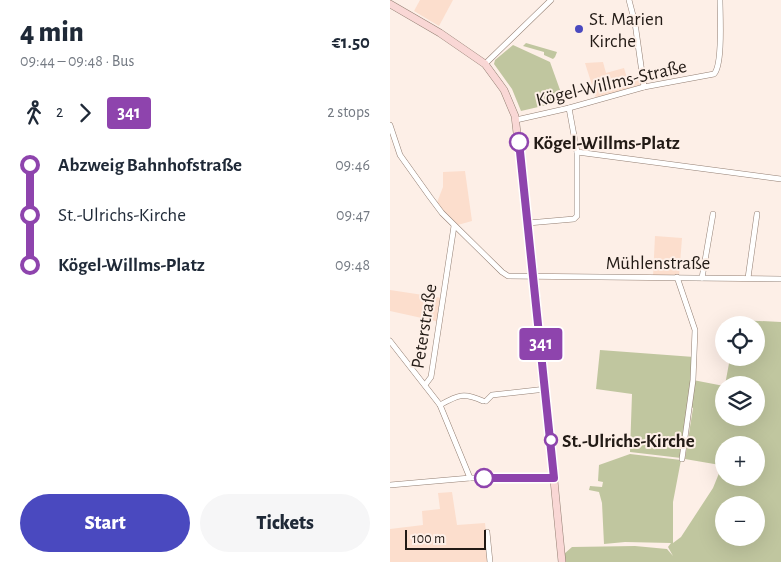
<!DOCTYPE html>
<meta charset="utf-8">
<style>
:root{--surface:#fff;--page:#f6f6f7;--text:#1f2937;--muted:#747a83;--accent:#4a49bf}
body{margin:0;font-family:"Alegreya Sans",sans-serif;background:var(--page);color:var(--text);height:100vh;display:flex;flex-direction:column;font-size:19px;white-space:nowrap}
*{box-sizing:border-box;margin:0}
p{font-size:16px;color:var(--muted)}
.icon{flex:none;width:28px;height:28px;fill:none;stroke:currentColor;stroke-width:2;stroke-linecap:round;stroke-linejoin:round}
.map{position:relative;flex:1;overflow:hidden}
.drawer{display:flex;flex-direction:column;background:var(--surface);width:390px}
.drawer>*{flex:none}
.badge{padding:0 10px;border-radius:4px;font-size:18px;line-height:32px}
.tools{position:absolute;left:325px;top:316px;display:grid;gap:10px}
.tools a{display:grid;place-items:center;width:50px;height:50px;border-radius:50%;background:var(--surface);box-shadow:0 5px 20px #0002;font-size:25px}
.scale{position:absolute;left:15px;bottom:12px;width:81px;box-sizing:border-box;padding-left:5px;border:2px solid #221a15;border-top:0;font-size:14px;line-height:18px;white-space:nowrap;color:#221a15;-webkit-text-stroke:4px #fdefe7;paint-order:stroke}
.map>.badge{position:absolute;translate:-50% -50%;box-shadow:0 0 0 2px #fff}
.legs{display:flex;align-items:center;gap:8px;height:55px;padding:0 20px;font-size:16px}
.legs p{margin-inline-start:auto}
.overview{display:flex;align-items:center;justify-content:space-between;height:85px;padding:0 20px}
h1{font-size:28px;font-weight:800;line-height:38px}
.cta{display:flex;gap:10px;margin-top:auto;padding:10px 20px}
.cta a{flex:1;height:58px;border-radius:30px;background:var(--accent);color:#fff;font-size:20px;font-weight:800;line-height:58px;text-align:center}
.cta a+a{background:var(--page);color:var(--text)}
ul{padding:0 20px;list-style:none}
li{display:flex;align-items:center;gap:18px;height:50px;font-size:19px}
li i{display:grid;place-items:center;width:8px;height:100%;margin:0 6px;background:currentColor}
li i::after{content:'';width:12px;height:12px;margin:-6px;border:4px solid;border-radius:50%;background:var(--surface)}
li p{margin-inline-start:auto}
li:first-child i{background:linear-gradient(#0000 50%,currentColor 0)}
li:last-child i{background:linear-gradient(currentColor 50%,#0000 0)}
main{display:flex;flex:1;min-height:0}
.map>svg:first-child{display:block}
.built{fill:#fcdecd}
.green{fill:#c0c69f;fill-rule:evenodd}
.lines{fill:none;stroke-linecap:round;stroke-linejoin:round}
.street-casing{stroke:#937f73;stroke-width:6}
.secondary-casing{stroke:#937f73;stroke-width:8}
.street{stroke:#fff;stroke-width:5}
.secondary{stroke:#f9d7d5;stroke-width:7}
.line-1-casing{stroke:#fff;stroke-width:11}
.line-1{stroke:#8e44ad;stroke-width:8}
.poi-dot{fill:#4a49bf;stroke:#fdefe7;stroke-width:2}
.stop-1-dot{fill:#fff;stroke:#8e44ad;stroke-width:2.5}
.labels{text-anchor:middle;stroke-width:4;stroke-linejoin:round;paint-order:stroke}
.poi-label{font-size:19px;fill:#221a15;stroke:#fdefe7;text-anchor:start}
.street-label{font-size:19px;fill:#221a15;stroke:#fdefe7}
.stop-label{font-size:19px;font-weight:bold;fill:#221a15;stroke:#fdefe7;text-anchor:start}
</style>
<main>
<section class="drawer">
<div class="overview"><div><h1>4 min</h1><p>09:44 – 09:48 · Bus</p></div><b>€1.50</b></div>
<div class="legs"><svg class="icon" aria-label="walk" viewBox="0 0 24 24"><circle cx="13" cy="4" r="2"/><path d="M13 8l-2 6 4 7M11 14l-3 7M7 12l3-4h3l4 4"/></svg>2<svg class="icon" aria-label="forward" viewBox="0 0 24 24"><path d="M9 5l7 7-7 7"/></svg><b class="badge" style="background:#8e44ad;color:#fff">341</b><p>2 stops</p></div>
<ul>
<li><i style="color:#8e44ad"></i><b>Abzweig Bahnhofstraße</b><p>09:46</p></li>
<li><i style="color:#8e44ad"></i><span>St.-Ulrichs-Kirche</span><p>09:47</p></li>
<li><i style="color:#8e44ad"></i><b>Kögel-Willms-Platz</b><p>09:48</p></li>
</ul>
<div class="cta"><a>Start</a><a>Tickets</a></div>
</section>
<div class="map">
<svg width="391" height="562" viewBox="0 0 391 562">
<rect width="100%" height="100%" fill="#fdefe7"/>
<g class="built">
<path d="M30 0H63L49 26 24 11Z"/>
<path d="M213 62 216 73 234 68 237 78 253 74 254 87 207 101 195 63Z"/>
<path d="M75 171 82 221 64 226 46 205 53 187V172Z"/>
<path d="M265 236 292 238 289 277H263Z"/>
<path d="M0 290 53 298 50 322 0 311Z"/>
<path d="M62 492 67 525 95 523 99 562H0V529L33 525 32 511 50 509 48 493Z"/>
</g>
<g class="green">
<path d="M136 43 167 52 165 57 163 59 154 55V52L133 46Z"/>
<path d="M123 45 160 62 174 101 131 111 122 89 104 64 105 60Z"/>
<path d="M348 320 391 322V562H175L174 554 182 547 245 546 277 549 283 556 278 547 281 543 235 542 214 544 212 503 209 492 199 490 200 486 212 487 213 482 208 481 209 465 240 454 291 460 283 502V543L291 537 323 488 334 461V478H366V445H341L344 437 340 445H334V457L330 465 295 459 303 408 299 406 291 458 240 452 242 394 206 389 210 350 304 357 303 380 334 386V418H366V385H335L340 358H366V325H347ZM334 505H366V538H334Z"/>
</g>
<g class="lines">
<defs>
<g id="street">
<path d="M239 0 245 23 254 87"/>
<path d="M95 64 161 0"/>
<path d="M179 108 187 152 391 179"/>
<path d="M126 120 179 108 254 87 324 74C333 65 330 15 330 0"/>
<path d="M0 125 10 155 40 197 52 213 112 272 118 276 391 279"/>
<path d="M138 223 184 219 187 216V152"/>
<path d="M287 277 305 330 303 380 292 459"/>
<path d="M312 278 323 214"/>
<path d="M358 278 367 214"/>
<path d="M0 341 50 405 80 478"/>
<path d="M35 385 41 377 64 226"/>
<path d="M96 401 102 395 156 389"/>
<path d="M50 405C68 395 74 392 93 401"/>
<path d="M0 485 80 478H164"/>
<path d="M97 532 100 562"/>
</g>
<path id="secondary" d="M0 4 50 33 95 64 114 90 125 116 144 276 172 562"/>
</defs>
<use href="#street" class="street-casing"/>
<use href="#secondary" class="secondary-casing"/>
<use href="#street" class="street"/>
<use href="#secondary" class="secondary"/>
</g>
<g class="lines">
<defs>
<path id="line-1" d="M94 478H164L129 142"/>
</defs>
<use href="#line-1" class="line-1-casing"/>
<use href="#line-1" class="line-1"/>
</g>
<circle class="poi-dot" cx="189" cy="29" r="5"/>
<g class="stop-1-dot">
<circle cx="129" cy="142" r="9"/>
<circle cx="161" cy="440" r="6"/>
<circle cx="94" cy="478" r="9"/>
</g>
<g class="labels">
<g class="poi-label">
<text x="199" y="25">St. Marien<tspan x="199" dy="22">Kirche</tspan></text>
</g>
<g class="street-label">
<text transform="translate(221 82) rotate(-13)" y="7">Kögel-Willms-Straße</text>
<text x="268" y="269">Mühlenstraße</text>
<text transform="translate(33 326) rotate(-81)" y="7">Peterstraße</text>
</g>
<g class="stop-label">
<text x="143" y="149">Kögel-Willms-Platz</text>
<text x="172" y="447">St.-Ulrichs-Kirche</text>
</g>
</g>
</svg>
<div class="tools">
<a><svg class="icon" aria-label="locate" viewBox="0 0 24 24"><circle cx="12" cy="12" r="6"/><path d="M12 2v4M12 18v4M2 12h4M18 12h4"/></svg></a>
<a><svg class="icon" aria-label="layers" viewBox="0 0 24 24"><path d="M12 4l9 5-9 5-9-5zM3 14l9 5 9-5"/></svg></a>
<a>+</a>
<a>−</a>
</div>
<div class="scale">100 m</div>
<b class="badge" style="left:151px;top:344px;background:#8e44ad;color:#fff">341</b>
</div>
</main>
